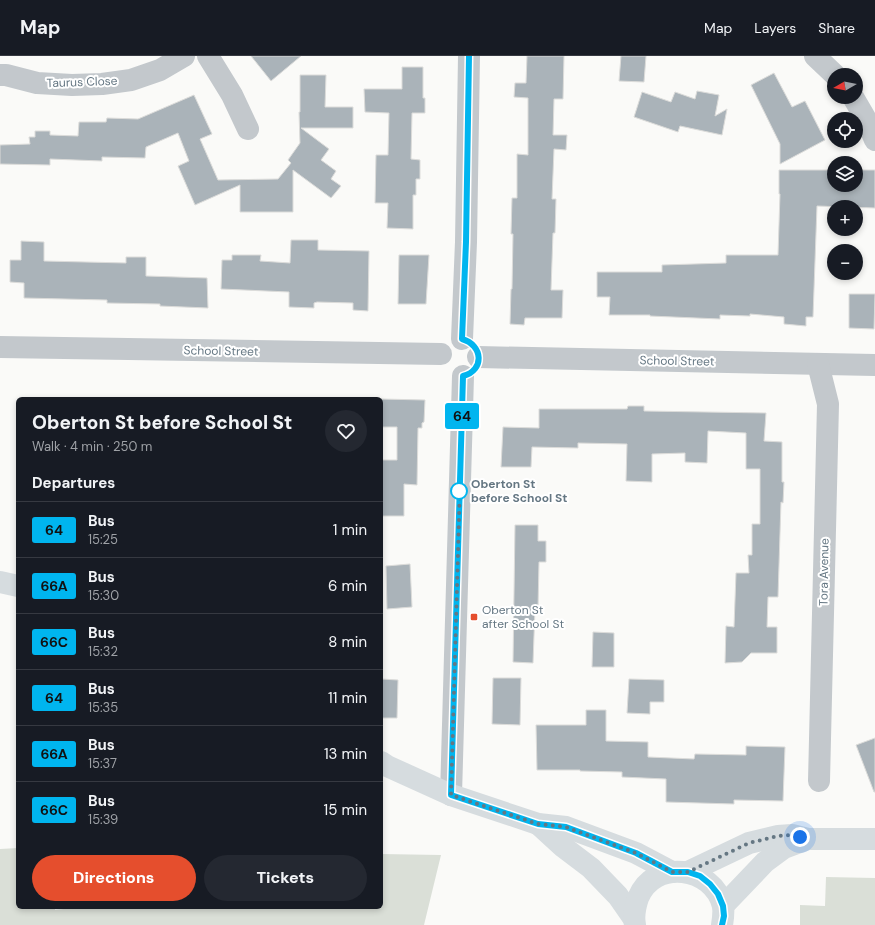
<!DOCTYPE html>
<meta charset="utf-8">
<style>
:root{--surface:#171b24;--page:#242831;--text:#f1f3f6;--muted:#9ea1a6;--line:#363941;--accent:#e54e2d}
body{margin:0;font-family:"DM Sans",sans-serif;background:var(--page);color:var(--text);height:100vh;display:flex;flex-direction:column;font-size:15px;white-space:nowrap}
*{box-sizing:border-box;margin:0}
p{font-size:13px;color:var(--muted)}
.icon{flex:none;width:22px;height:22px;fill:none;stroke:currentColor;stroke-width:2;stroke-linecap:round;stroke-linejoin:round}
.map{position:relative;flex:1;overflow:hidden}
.sheet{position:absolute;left:16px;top:341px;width:367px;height:512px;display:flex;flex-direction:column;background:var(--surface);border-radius:6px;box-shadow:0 2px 6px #0003}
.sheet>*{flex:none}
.badge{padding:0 8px;border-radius:3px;font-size:14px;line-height:26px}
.needle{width:26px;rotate:261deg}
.fabs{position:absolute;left:827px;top:12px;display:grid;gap:8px}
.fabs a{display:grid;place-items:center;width:36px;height:36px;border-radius:50%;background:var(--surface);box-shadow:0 2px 6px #0003;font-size:20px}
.you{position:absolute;width:20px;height:20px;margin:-10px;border:3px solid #fff;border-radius:50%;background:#1a73e8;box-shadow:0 0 0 6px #1a73e833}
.map>.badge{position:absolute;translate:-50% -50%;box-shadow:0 0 0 2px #fff}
h2{padding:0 16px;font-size:15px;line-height:36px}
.round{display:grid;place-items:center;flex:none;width:42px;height:42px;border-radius:21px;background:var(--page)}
.head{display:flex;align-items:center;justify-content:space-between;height:68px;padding:0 16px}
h1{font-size:19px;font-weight:800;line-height:30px}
.action{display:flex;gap:8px;margin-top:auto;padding:8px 16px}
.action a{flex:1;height:46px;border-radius:24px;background:var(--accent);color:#fff;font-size:16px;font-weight:800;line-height:46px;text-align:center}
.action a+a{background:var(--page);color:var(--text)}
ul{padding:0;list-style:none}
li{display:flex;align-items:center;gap:12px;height:56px;padding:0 16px;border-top:1px solid var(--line)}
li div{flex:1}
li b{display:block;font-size:15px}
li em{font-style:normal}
li .badge{min-width:44px;font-weight:700;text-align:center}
header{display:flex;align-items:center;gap:24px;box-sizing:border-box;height:56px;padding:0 20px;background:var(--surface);border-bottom:1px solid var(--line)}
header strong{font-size:19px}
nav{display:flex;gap:22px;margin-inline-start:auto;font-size:14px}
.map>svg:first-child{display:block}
.green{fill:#dadfd7}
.building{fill:#aab3b9;stroke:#dcdcda}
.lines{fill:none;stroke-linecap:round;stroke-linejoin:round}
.minor{stroke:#c3c8cc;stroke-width:22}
.major{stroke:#d6dcdf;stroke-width:22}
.line-casing{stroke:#fff;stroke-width:9}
.line{stroke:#00b5ef;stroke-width:6}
.walk{stroke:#657783;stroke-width:4;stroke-dasharray:0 7.2}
.stop-dot{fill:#fff;stroke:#00b5ef;stroke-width:2}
.poi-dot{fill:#e54e2d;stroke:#fff;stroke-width:1.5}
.labels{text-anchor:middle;stroke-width:4;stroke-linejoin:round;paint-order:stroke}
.street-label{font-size:12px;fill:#657783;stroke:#fff}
.stop-label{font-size:12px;font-weight:bold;fill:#657783;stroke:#fff;text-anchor:start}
.poi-label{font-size:12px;fill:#657783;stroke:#fff;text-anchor:start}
</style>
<header>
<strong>Map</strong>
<nav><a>Map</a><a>Layers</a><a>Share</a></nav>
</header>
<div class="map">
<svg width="875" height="869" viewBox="0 0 875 869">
<rect width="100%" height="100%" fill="#fafaf8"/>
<g class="green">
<path d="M18 792V851H55V854L81 851H381V798L441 799 424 869H0V793Z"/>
<path d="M826 821 875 822V869H800V849L825 850Z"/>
</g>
<g class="building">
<path d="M251 0H301L271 25Z"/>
<path d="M527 0H564L563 43H554L553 79H567L566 94 554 93 552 143H556L555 177H553L551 234H563L562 262H525L524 269 510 268 511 233H512L513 178H511L512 142H517V98L528 99V42L514 41 515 27H526Z"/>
<path d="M621 0H646L644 26 619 25Z"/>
<path d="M402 11H423V42H425V57H412L411 103 420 104V123H416V139H413V173L387 172 388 147H375L376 99H388L389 57 365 56 364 33H402Z"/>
<path d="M774 17 792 51 805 45 825 84 780 108V88L751 29Z"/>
<path d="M300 19H326L325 51H353V72H301L329 93 321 104 336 115 331 123 341 130 331 142 293 114V156H240V129L195 149 178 110 189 105 178 77 146 91 145 102 102 101V105L50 103V109L0 108V89L30 88 29 81H35V75H50V79L78 80 79 66H106L107 62 138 63 194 39 212 78 200 83 218 124 278 123 291 107 288 104 300 87 299 56H300Z"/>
<path d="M697 35 719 39 715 60 727 53 722 79 680 70 678 76 634 61 642 36 671 46 675 36 695 43Z"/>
<path d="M779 114H834V129H856V114H875V152L817 150 813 261H806V270L784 268V261L750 258V260L720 259V263L650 260V259H609L610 241H597V216H662V209L726 207V199H778L780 138H779Z"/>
<path d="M291 184H318V194L369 195 368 255 353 254V247L317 246 314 247V252L289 251V236L221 233 222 204H232V199H261L260 205 290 207Z"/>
<path d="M21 185 44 186V205L126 207V201H146V220L207 222 208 252 160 250V248L107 247V244L24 242V227L10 226V204H21Z"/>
<path d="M399 199H429L426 248H398Z"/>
<path d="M849 238H875L874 273 849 272Z"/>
<path d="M381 343 425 344 424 366 422 367V372H418L417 429 404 428V460H381V404H397V371H381Z"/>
<path d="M628 350H644V355L766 357 764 385 782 386V426H784L783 447 781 446 778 541H768L767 571H777V597H751L742 606 725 607 726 570 734 571 736 517H749L748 499H752V468H760V413H746V377L708 375 707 407 685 406V397L652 398V426L626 425 627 388 578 387V392L532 391 531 411H501L503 371 539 372V353H627Z"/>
<path d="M515 469H538V485H546V506H539L538 552H535L533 607 513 606Z"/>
<path d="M410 508 412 551 387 553 386 510Z"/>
<path d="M593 576 614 577V611H592Z"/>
<path d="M493 622H521L520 669 492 668Z"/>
<path d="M381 623 398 624 397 662H381Z"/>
<path d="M629 623 664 624V646H650V658L627 657Z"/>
<path d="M586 654H606V685L648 686V701L694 703 695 698 746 699V690L785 691 783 745 734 744V748L666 746V723L622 721V716L580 715V714H537L536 669H586Z"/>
<path d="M875 682V736H874L856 689Z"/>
</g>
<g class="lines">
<g class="minor">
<path d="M208 0 232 39 248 73"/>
<path d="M815 0 835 19"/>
<path d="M0 19H6L37 27 72 29 102 28 131 24 160 14 184 0"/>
<path d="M853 41 867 65 875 84"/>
<path d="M462 283 466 186 469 0"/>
<path d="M0 291 441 298"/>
<path d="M478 301 875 309"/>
<path d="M818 308 828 348 819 725"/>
<path d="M451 739 463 320"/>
</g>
<g class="major">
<path d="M0 526 18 530"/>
<path d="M381 706 387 710 451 739 538 768 566 771 636 797 672 816"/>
<path d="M538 768 562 790 591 812 618 840 634 863"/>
<path d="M688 816 749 787 778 780 792 779 808 783H875"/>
<path d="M723 850 765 806 784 792 808 783"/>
<path d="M635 869C633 859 635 851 638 842 654 802 713 810 723 850 724 857 723 863 722 869"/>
</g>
</g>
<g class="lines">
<defs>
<path id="line" d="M469 0 466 186 462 283C483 289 485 314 463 320L451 739 538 768 566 771 636 797 672 816H688L700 820 710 828 718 838 723 850 724 860 722 869"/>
</defs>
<use href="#line" class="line-casing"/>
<use href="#line" class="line"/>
<path class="walk" d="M459 435 460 428 451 739 538 768 566 771 636 797 672 816H688L749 787 778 780 792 779 800 781"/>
</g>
<circle class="stop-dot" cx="459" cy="435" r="8"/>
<rect class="poi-dot" x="470" y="557" width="8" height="8" rx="2"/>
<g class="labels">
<g class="street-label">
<text transform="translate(82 26) rotate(-2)" y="4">Taurus Close</text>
<text transform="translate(221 295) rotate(1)" y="4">School Street</text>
<text transform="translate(677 305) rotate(1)" y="4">School Street</text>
<text transform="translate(824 516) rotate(-89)" y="4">Tora Avenue</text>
</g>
<g class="stop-label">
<text x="471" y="432">Oberton St<tspan x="471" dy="14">before School St</tspan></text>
</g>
<g class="poi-label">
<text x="482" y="558">Oberton St<tspan x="482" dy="14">after School St</tspan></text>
</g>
</g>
</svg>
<div class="fabs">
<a><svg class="needle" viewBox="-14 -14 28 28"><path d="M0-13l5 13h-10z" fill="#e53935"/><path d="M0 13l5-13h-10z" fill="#9ea1a6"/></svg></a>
<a><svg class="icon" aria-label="locate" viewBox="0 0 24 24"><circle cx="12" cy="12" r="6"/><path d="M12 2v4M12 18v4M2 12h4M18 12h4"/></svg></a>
<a><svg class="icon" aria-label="layers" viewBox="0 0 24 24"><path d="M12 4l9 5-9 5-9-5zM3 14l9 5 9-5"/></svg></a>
<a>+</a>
<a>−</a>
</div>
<div class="you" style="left:800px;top:781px"></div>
<b class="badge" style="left:462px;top:360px;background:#00b5ef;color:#111">64</b>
<section class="sheet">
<div class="head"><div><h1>Oberton St before School St</h1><p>Walk · 4 min · 250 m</p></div><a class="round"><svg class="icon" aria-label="heart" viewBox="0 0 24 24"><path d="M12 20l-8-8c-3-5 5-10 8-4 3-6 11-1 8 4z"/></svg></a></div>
<h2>Departures</h2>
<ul>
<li><span class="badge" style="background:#00b5ef;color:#111">64</span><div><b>Bus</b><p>15:25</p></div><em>1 min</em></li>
<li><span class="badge" style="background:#00b5ef;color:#111">66A</span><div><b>Bus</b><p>15:30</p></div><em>6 min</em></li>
<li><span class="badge" style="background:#00b5ef;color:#111">66C</span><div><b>Bus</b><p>15:32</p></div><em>8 min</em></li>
<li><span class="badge" style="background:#00b5ef;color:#111">64</span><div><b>Bus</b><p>15:35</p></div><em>11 min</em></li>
<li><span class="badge" style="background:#00b5ef;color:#111">66A</span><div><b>Bus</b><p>15:37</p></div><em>13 min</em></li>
<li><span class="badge" style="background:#00b5ef;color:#111">66C</span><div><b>Bus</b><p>15:39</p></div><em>15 min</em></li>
</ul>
<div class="action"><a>Directions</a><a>Tickets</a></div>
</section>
</div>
